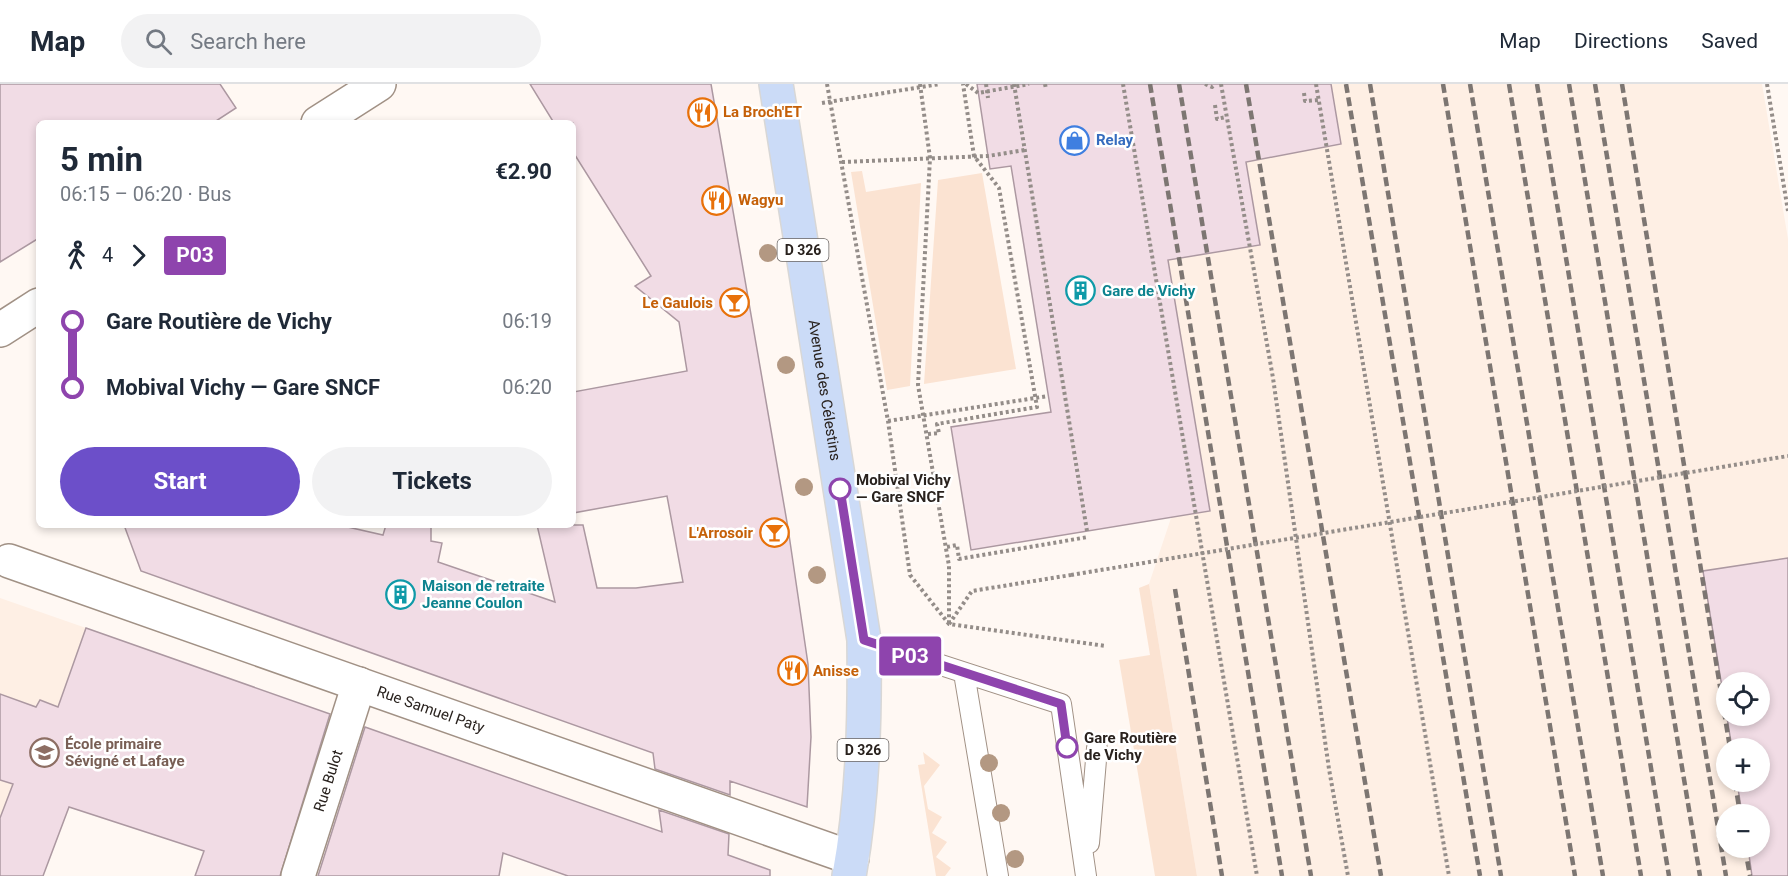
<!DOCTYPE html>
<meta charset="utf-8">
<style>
body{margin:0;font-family:Roboto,sans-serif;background:#f2f2f3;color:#1f2937;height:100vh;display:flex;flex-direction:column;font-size:22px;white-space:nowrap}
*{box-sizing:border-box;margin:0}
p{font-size:20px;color:#747a83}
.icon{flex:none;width:33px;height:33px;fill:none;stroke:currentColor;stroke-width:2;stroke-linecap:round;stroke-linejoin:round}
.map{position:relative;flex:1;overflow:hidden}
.panel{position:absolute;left:36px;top:36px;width:540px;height:408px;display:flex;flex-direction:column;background:#fff;border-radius:9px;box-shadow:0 3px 9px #0003}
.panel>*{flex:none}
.badge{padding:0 12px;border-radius:4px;font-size:21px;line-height:39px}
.buttons{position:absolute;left:1716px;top:588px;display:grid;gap:12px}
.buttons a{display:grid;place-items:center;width:54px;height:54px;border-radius:50%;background:#fff;box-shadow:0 3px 9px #0003;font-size:30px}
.map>.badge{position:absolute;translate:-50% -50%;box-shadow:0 0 0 3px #fff}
.legs{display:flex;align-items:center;gap:9px;height:66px;padding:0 24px;font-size:20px}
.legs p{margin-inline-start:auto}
.headline{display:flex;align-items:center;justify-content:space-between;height:102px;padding:0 24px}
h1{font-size:33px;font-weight:700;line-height:45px}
.action{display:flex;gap:12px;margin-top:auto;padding:12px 24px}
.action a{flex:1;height:69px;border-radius:36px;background:#6c4fc9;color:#fff;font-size:24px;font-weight:700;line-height:69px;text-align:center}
.action a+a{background:#f2f2f3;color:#1f2937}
ul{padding:0 24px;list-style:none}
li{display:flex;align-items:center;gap:21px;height:66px;font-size:22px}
li i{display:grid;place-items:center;width:9px;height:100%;margin:0 8px;background:currentColor}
li i::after{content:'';width:15px;height:15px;margin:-8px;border:4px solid;border-radius:50%;background:#fff}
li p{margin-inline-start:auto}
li:first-child i{background:linear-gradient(#0000 50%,currentColor 0)}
li:last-child i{background:linear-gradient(currentColor 50%,#0000 0)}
header{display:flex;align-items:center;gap:36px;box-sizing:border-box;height:84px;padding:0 30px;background:#fff;border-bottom:2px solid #e0e1e3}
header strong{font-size:28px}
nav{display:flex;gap:33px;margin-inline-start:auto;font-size:21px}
.search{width:420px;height:54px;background:#f2f2f3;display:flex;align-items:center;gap:15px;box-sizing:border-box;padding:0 21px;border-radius:33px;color:#747a83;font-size:22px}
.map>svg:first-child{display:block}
.built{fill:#feefe4;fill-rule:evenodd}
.green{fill:#fbe3d2}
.building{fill:#f1dce5;stroke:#ac98a1;stroke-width:1.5;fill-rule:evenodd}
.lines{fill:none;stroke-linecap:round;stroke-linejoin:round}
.service-casing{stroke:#a19185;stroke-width:22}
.minor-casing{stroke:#a19185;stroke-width:36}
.primary-casing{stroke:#d8d7d6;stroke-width:36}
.path{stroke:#948d89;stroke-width:4;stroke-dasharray:3 3;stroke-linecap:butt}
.service{stroke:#fff;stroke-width:20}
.minor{stroke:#fff;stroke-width:33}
.primary{stroke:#cbdbf7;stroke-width:33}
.rail{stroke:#7d7672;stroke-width:4.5;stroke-dasharray:9 4.5;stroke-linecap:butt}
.path-bridge{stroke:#948d89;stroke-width:4;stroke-dasharray:3 3;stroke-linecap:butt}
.tree{fill:#b39882}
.line-1-casing{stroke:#fff;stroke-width:14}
.line-1{stroke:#8e44ad;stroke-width:9}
.stop-1-dot{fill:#fff;stroke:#8e44ad;stroke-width:3}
.labels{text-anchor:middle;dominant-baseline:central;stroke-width:5;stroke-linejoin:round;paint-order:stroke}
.shield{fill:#fff;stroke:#696462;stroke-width:1.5}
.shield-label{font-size:14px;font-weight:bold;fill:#29221e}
.food-label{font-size:15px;font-weight:bold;fill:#c56008;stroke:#fff;text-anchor:start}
.shop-label{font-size:15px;font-weight:bold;fill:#366cbe;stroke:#fff;text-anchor:start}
.culture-label{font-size:15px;font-weight:bold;fill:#0d838f;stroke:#fff;text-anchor:start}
.street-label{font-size:15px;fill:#29221e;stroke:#fff}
.stop-label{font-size:15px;font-weight:bold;fill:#29221e;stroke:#fff;text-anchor:start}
.education-label{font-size:15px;font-weight:bold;fill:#785e54;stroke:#fff;text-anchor:start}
</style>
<header>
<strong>Map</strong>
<div class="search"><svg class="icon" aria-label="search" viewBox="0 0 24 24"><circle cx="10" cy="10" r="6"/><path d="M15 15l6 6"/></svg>Search here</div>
<nav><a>Map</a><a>Directions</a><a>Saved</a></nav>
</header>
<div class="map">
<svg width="1788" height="792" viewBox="0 0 1788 792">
<rect width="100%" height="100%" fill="#fff8f3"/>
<path class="built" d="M 1096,0 L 1762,0 L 1788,155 L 1788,792 L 1197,792 L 1149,500 L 1171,434 ZM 1726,598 L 1760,598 L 1760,632 L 1726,632 ZM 1726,664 L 1760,664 L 1760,698 L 1726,698 ZM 1726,730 L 1760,730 L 1760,764 L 1726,764 Z
M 0,514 L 132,560 L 43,792 L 0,792 Z"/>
<path class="green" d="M 862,87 L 866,108 L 921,99 L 910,302 L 887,306 L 851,88 Z
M 982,89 L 1016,285 L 924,300 L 938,96 Z
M 1149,500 L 1197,792 L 1155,792 L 1119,576 L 1150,571 L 1139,504 Z
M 923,668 L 940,681 L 924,702 L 928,725 L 942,733 L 932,749 L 947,758 L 936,773 L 951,784 L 945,792 L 936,792 L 918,681 L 925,680 Z"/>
<path class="building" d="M 0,0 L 220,0 L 236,24 L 213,39 L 39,39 L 39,154 L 0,178 Z
M 530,0 L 711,0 L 788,444 L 808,580 L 811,653 L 807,723 L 730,697 L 730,711 L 655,685 L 653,669 L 141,487 L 124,441 L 339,441 L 383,451 L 386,441 L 431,441 L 431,457 L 442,459 L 438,478 L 555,518 L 537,441 L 583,441 L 597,504 L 636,504 L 683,498 L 667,412 L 573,429 L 573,308 L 687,287 L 679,238 L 635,202 L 651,192 L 573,68 L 573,39 L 554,39 Z
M 977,0 L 1331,0 L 1341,60 L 1246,78 L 1260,161 L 1168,176 L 1210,427 L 971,466 L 951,343 L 1051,328 L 1011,82 L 990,85 Z
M 1788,474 L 1788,792 L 1752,792 L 1748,764 L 1760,764 L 1760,730 L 1742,730 L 1737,698 L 1760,698 L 1760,664 L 1732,664 L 1703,487 ZM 1726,598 L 1760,598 L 1760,632 L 1726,632 Z
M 86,544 L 330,630 L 280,792 L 195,792 L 204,767 L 69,723 L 43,792 L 0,792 L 0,734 L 13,700 L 0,696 L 0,610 L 36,623 L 40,616 L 58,623 Z
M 365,643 L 662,748 L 659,726 L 729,750 L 728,771 L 770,786 L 770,792 L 568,792 L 503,769 L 499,792 L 318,792 Z"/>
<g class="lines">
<defs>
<path id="service" d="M 864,556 L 1061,620 L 1086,792
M 964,589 L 998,792
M 1089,759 L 1097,664"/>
<g id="minor">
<path d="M 318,39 L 379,0"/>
<path d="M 0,246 L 39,221"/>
<path id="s1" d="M 9,477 L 852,774"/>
<path id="s2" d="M 298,792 L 359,600"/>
</g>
<g id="primary">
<path id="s3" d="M 776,0 L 864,556 C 865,635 863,714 849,792"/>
</g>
</defs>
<use href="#service" class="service-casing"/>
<use href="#minor" class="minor-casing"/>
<use href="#primary" class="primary-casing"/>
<path class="path" d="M 827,0 L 888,337 L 910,491 L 949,540 L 1106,562
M 920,0 L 930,74 L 918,301 L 949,482 L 949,540
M 966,0 L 978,9 L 1029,0
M 986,0 L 988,14
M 1014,0 L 1087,447
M 1045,0 L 1046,5
M 1123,0 L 1257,792
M 1205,0 L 1212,3 L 1215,0
M 1221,0 L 1273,294 L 1329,685 L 1348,792
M 1316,0 L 1449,792
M 1767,0 L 1788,127
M 1304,9 L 1305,17 L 1318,16
M 822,19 L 940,0
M 1215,21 L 1217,35 L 1226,33
M 842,78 L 988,72 L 1025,66
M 888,337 L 1048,312
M 928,350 L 939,349 L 937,340 L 1037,323 L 999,104 L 974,72 L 963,0
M 947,463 L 957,461 L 959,475 L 1088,453
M 949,540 L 972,507 L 1071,491"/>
<use href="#service" class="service"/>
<use href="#minor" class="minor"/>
<use href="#primary" class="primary"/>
<path class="rail" d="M 1150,0 L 1282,792
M 1179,0 L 1311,792
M 1246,0 L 1381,792
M 1346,0 L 1480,792
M 1370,0 L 1501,792
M 1443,0 L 1575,792
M 1470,0 L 1603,792
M 1509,0 L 1641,792
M 1537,0 L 1669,792
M 1569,0 L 1700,792
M 1595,0 L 1726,792
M 1622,0 L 1730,664
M 1175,505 L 1222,792
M 1735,698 L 1740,730
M 1745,764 L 1750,792"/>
<path class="path-bridge" d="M 1071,491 L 1788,372"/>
</g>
<g class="tree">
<circle cx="768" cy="169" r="9"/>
<circle cx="786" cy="281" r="9"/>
<circle cx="804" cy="403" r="9"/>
<circle cx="817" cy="491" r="9"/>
<circle cx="989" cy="679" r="9"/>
<circle cx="1001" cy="729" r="9"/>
<circle cx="1015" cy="775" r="9"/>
</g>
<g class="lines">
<defs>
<path id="line-1" d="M 840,405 L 864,556 L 1061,620 L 1067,663"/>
</defs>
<use href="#line-1" class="line-1-casing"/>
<use href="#line-1" class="line-1"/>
</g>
<defs>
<symbol id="restaurant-ring" viewBox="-11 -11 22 22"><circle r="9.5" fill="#fff" stroke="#e8710a" stroke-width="1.5"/><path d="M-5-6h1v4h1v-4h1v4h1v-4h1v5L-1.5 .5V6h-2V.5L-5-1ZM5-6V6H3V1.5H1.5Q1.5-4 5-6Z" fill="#e8710a"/></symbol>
<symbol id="shop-ring" viewBox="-11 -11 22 22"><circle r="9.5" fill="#fff" stroke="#3f7fe0" stroke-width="1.5"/><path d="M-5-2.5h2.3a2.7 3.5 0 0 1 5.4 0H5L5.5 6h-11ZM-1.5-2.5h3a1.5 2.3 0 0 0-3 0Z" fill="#3f7fe0"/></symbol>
<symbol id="building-ring" viewBox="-11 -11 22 22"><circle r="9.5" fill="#fff" stroke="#0f9aa8" stroke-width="1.5"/><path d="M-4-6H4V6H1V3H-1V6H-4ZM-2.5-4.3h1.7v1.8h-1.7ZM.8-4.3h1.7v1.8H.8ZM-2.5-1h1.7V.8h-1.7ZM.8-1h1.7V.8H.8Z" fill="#0f9aa8"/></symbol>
<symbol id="bar-ring" viewBox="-11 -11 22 22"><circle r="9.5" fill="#fff" stroke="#e8710a" stroke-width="1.5"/><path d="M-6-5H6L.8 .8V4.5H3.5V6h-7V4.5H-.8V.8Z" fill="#e8710a"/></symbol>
<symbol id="school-ring" viewBox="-11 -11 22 22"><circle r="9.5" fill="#fff" stroke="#8d6e63" stroke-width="1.5"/><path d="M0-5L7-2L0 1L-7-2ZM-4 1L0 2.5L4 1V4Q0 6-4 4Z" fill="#8d6e63"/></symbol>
</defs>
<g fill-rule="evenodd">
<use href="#restaurant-ring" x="686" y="12" width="33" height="33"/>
<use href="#shop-ring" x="1058" y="40" width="33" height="33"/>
<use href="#restaurant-ring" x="700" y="100" width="33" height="33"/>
<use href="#building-ring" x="1064" y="190" width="33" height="33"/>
<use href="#bar-ring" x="718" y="202" width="33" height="33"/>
<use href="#bar-ring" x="758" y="432" width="33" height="33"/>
<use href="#building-ring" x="384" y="494" width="33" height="33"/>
<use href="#restaurant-ring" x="776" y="570" width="33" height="33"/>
<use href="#school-ring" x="28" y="652" width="33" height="33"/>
</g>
<g class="stop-1-dot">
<circle cx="840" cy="405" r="10"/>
<circle cx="1067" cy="663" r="10"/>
</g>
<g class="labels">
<g class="shield">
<rect x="777.5" y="155" width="51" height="22" rx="4.5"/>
<rect x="837.5" y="655" width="51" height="22" rx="4.5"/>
</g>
<g class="shield-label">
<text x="803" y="166">D 326</text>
<text x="863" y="666">D 326</text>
</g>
<g class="food-label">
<text x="723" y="28">La Broch'ET</text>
<text x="738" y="116">Wagyu</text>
<text x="713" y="219" text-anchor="end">Le Gaulois</text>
<text x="753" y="449" text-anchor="end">L'Arrosoir</text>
<text x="813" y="587">Anisse</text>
</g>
<g class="shop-label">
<text x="1096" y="56">Relay</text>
</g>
<g class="culture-label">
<text x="1102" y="207">Gare de Vichy</text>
<text x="422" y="502">Maison de retraite<tspan x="422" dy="17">Jeanne Coulon</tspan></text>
</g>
<g class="street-label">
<text stroke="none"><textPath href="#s3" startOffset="310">Avenue des Célestins</textPath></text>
<text stroke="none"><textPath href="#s1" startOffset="447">Rue Samuel Paty</textPath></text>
<text stroke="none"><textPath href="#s2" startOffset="100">Rue Bulot</textPath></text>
</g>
<g class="stop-label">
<text x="856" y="396">Mobival Vichy<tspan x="856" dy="17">— Gare SNCF</tspan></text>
<text x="1084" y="654">Gare Routière<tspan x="1084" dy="17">de Vichy</tspan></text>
</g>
<g class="education-label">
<text x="65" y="660">École primaire<tspan x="65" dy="17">Sévigné et Lafaye</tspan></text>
</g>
</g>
</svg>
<div class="buttons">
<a><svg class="icon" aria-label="locate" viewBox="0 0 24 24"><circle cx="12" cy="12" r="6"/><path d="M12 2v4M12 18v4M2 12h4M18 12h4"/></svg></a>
<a>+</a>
<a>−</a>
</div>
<b class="badge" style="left:910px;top:572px;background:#8e44ad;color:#fff">P03</b>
<section class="panel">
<div class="headline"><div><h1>5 min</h1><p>06:15 – 06:20 · Bus</p></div><b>€2.90</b></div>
<div class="legs"><svg class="icon" aria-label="walk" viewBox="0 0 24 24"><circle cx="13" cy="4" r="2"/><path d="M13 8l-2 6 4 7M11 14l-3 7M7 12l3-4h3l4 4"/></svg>4<svg class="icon" aria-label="forward" viewBox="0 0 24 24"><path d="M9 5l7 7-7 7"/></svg><b class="badge" style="background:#8e44ad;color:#fff">P03</b></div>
<ul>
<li><i style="color:#8e44ad"></i><b>Gare Routière de Vichy</b><p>06:19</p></li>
<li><i style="color:#8e44ad"></i><b>Mobival Vichy — Gare SNCF</b><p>06:20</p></li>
</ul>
<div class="action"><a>Start</a><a>Tickets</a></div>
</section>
</div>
